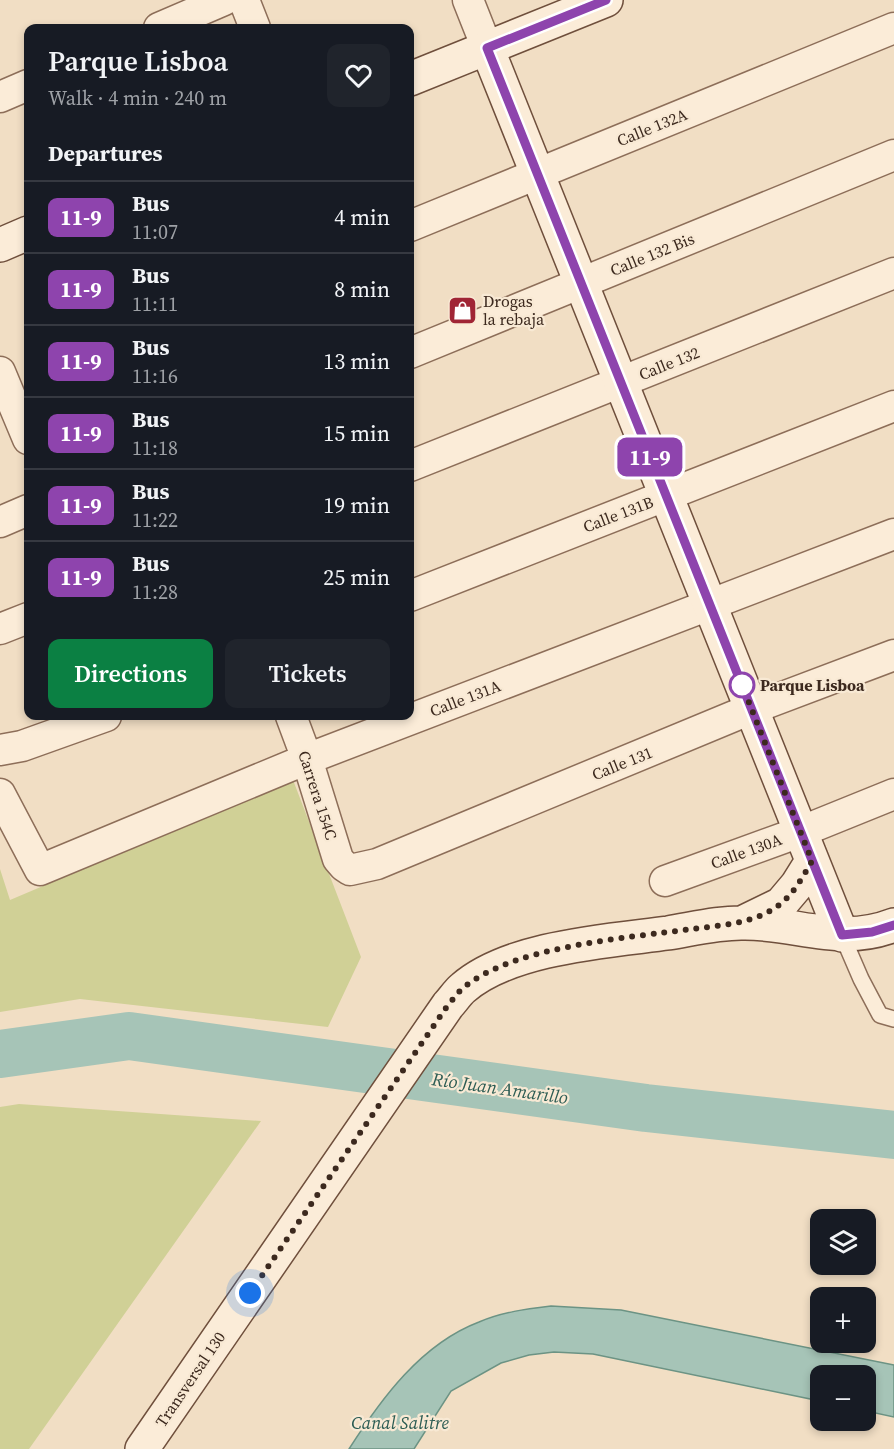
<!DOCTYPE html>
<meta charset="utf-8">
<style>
body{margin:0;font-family:"Source Serif 4",serif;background:#20242c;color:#f1f3f6;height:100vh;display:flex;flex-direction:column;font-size:22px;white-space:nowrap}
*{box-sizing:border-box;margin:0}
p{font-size:20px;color:#9ea1a6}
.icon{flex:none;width:33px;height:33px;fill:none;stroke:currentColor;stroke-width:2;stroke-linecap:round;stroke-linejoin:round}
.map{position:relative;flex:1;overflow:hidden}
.side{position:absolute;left:24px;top:24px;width:390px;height:696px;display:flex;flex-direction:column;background:#171b24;border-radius:12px;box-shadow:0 3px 9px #0003}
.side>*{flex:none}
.badge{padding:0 12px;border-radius:9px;font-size:21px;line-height:39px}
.buttons{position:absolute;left:810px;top:1209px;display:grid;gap:12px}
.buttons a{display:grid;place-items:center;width:66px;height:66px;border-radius:12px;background:#171b24;box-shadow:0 3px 9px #0003;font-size:30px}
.you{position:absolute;width:30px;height:30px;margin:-15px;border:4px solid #fff;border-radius:50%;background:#1a73e8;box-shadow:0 0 0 9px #1a73e833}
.map>.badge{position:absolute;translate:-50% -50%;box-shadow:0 0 0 3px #fff}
h2{padding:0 24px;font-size:22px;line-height:54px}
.round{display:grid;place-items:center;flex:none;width:63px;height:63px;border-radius:12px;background:#20242c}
.headline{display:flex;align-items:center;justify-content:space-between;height:102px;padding:0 24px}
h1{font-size:28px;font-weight:600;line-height:45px}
.primary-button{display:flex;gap:12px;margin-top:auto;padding:12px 24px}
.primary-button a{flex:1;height:69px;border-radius:12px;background:#0b8043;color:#fff;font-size:24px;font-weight:600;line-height:69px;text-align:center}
.primary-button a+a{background:#20242c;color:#f1f3f6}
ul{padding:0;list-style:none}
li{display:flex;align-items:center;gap:18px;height:72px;padding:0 24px;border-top:2px solid #363941}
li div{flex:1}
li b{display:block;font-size:22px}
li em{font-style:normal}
li .badge{min-width:66px;font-weight:700;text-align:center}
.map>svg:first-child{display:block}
.green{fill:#d0d096}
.water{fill:#a6c4b7;stroke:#6c9384;stroke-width:1.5}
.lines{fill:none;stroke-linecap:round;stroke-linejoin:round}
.river{stroke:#a6c4b7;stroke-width:48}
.lane-casing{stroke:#8d6e59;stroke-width:18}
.street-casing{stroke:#8d6e59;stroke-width:33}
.secondary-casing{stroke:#6f4f3c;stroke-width:36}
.lane{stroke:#fbecd8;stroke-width:15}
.street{stroke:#fbecd8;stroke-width:30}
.secondary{stroke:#fbecd8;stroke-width:33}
.line-casing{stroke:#fff;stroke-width:14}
.line{stroke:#8e44ad;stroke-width:9}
.walk{stroke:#3c291e;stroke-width:6;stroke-dasharray:0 10.8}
.stop-dot{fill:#fff;stroke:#8e44ad;stroke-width:3}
.labels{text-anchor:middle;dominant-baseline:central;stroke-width:4.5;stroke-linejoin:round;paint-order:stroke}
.street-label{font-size:16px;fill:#3c291e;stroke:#f8e9d4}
.poi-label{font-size:16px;fill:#3c291e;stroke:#f8e9d4;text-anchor:start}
.stop-label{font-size:16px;font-weight:bold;fill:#3c291e;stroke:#f8e9d4;text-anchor:start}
.water-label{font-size:18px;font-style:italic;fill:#2c5c53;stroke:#f8e9d4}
</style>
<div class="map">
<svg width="894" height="1449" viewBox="0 0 894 1449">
<rect width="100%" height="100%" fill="#f1dec4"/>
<path class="green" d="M 293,780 L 361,957 L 328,1027 L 80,999 L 0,1012 L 0,869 L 10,900 Z
M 19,1104 L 261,1121 L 29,1449 L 0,1449 L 0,1107 Z"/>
<path class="water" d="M 551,1306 L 621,1310 L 894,1365 L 894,1417 L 866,1411 L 866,1376 L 820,1376 L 820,1401 L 593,1354 L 554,1352 L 529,1355 L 501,1363 L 451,1391 L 414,1449 L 349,1449 C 381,1399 421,1344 479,1322 C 502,1312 526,1309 551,1306 Z"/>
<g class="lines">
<path class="river" d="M 0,1054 L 129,1036 L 646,1108 L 894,1135"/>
<defs>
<path id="lane" d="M 842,935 L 861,979 L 880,1015 L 894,1019"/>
<path id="street" d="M 244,0 L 255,28
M 468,0 L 487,48
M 159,28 L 224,0
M 0,97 L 28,85
M 410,226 L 894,28
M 410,353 L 894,155
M 0,372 L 28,439
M 410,466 L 894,273
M 0,522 L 28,510
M 410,596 L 894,406
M 0,629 L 28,618
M 291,716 L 307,759 L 338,859 L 344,866 L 350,870 L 377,864 L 751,709 L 894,655
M 0,750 L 22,746 L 106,716
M 0,794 L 40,870 L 307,759 L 894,534
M 665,881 L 800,832 L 894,794"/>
<path id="secondary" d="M 487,48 L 842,935
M 410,79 L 606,0
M 0,245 L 28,233
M 744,922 L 781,904 L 797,885 L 812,861
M 142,1449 L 448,1005 C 453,1000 457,993 463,988 C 510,947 608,941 668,933 C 693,929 720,922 745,923 C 799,923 840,946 894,925"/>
</defs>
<use href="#lane" class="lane-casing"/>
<use href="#street" class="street-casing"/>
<use href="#secondary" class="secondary-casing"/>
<use href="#lane" class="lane"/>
<use href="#street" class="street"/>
<use href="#secondary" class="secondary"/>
</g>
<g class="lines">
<defs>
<path id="line" d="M 606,0 L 487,48 L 842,935 L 872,932 L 894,925"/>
</defs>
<use href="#line" class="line-casing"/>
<use href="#line" class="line"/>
<path class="walk" d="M 250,1293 L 448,1005 C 453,1000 457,993 463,988 C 513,946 627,938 692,929 C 722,925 754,924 779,905 C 794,894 803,876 812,861 L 742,685"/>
</g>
<defs>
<symbol id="shop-square" viewBox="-11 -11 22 22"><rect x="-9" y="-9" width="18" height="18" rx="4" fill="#a02535" stroke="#f8e9d4"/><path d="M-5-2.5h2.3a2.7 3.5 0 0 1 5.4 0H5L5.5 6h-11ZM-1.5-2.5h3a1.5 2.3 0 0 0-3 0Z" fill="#fff"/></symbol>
</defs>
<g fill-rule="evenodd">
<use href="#shop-square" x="446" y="294" width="33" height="33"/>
</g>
<circle class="stop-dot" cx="742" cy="685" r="12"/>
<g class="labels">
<g class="street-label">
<text transform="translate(652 127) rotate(-22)">Calle 132A</text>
<text transform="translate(652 254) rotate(-22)">Calle 132 Bis</text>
<text transform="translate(669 363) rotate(-22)">Calle 132</text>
<text transform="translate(618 514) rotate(-21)">Calle 131B</text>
<text transform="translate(465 698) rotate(-21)">Calle 131A</text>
<text transform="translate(622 763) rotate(-22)">Calle 131</text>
<text transform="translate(318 795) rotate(72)">Carrera 154C</text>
<text transform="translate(746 851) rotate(-20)">Calle 130A</text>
<text transform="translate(190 1379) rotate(-56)">Transversal 130</text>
</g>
<g class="poi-label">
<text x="483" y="301">Drogas<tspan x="483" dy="18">la rebaja</tspan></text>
</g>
<g class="stop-label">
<text x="760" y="685">Parque Lisboa</text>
</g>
<g class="water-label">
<text transform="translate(500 1088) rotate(8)">Río Juan Amarillo</text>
<text x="400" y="1422">Canal Salitre</text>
</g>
</g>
</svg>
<div class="buttons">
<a><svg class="icon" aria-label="layers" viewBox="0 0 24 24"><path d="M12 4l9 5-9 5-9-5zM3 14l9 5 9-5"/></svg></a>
<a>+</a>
<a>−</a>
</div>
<div class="you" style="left:250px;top:1293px"></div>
<b class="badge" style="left:650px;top:457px;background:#8e44ad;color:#fff">11-9</b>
<section class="side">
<div class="headline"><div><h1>Parque Lisboa</h1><p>Walk · 4 min · 240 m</p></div><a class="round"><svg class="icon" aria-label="heart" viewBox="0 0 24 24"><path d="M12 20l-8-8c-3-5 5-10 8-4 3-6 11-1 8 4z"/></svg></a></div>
<h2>Departures</h2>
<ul>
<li><span class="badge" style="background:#8e44ad;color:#fff">11-9</span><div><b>Bus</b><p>11:07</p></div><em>4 min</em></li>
<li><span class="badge" style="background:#8e44ad;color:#fff">11-9</span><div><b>Bus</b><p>11:11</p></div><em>8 min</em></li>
<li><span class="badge" style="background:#8e44ad;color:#fff">11-9</span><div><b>Bus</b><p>11:16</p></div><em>13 min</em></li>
<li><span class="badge" style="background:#8e44ad;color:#fff">11-9</span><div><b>Bus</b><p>11:18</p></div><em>15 min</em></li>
<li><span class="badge" style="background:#8e44ad;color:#fff">11-9</span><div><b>Bus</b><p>11:22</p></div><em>19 min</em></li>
<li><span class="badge" style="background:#8e44ad;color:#fff">11-9</span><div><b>Bus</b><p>11:28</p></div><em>25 min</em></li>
</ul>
<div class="primary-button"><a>Directions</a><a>Tickets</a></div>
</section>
</div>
